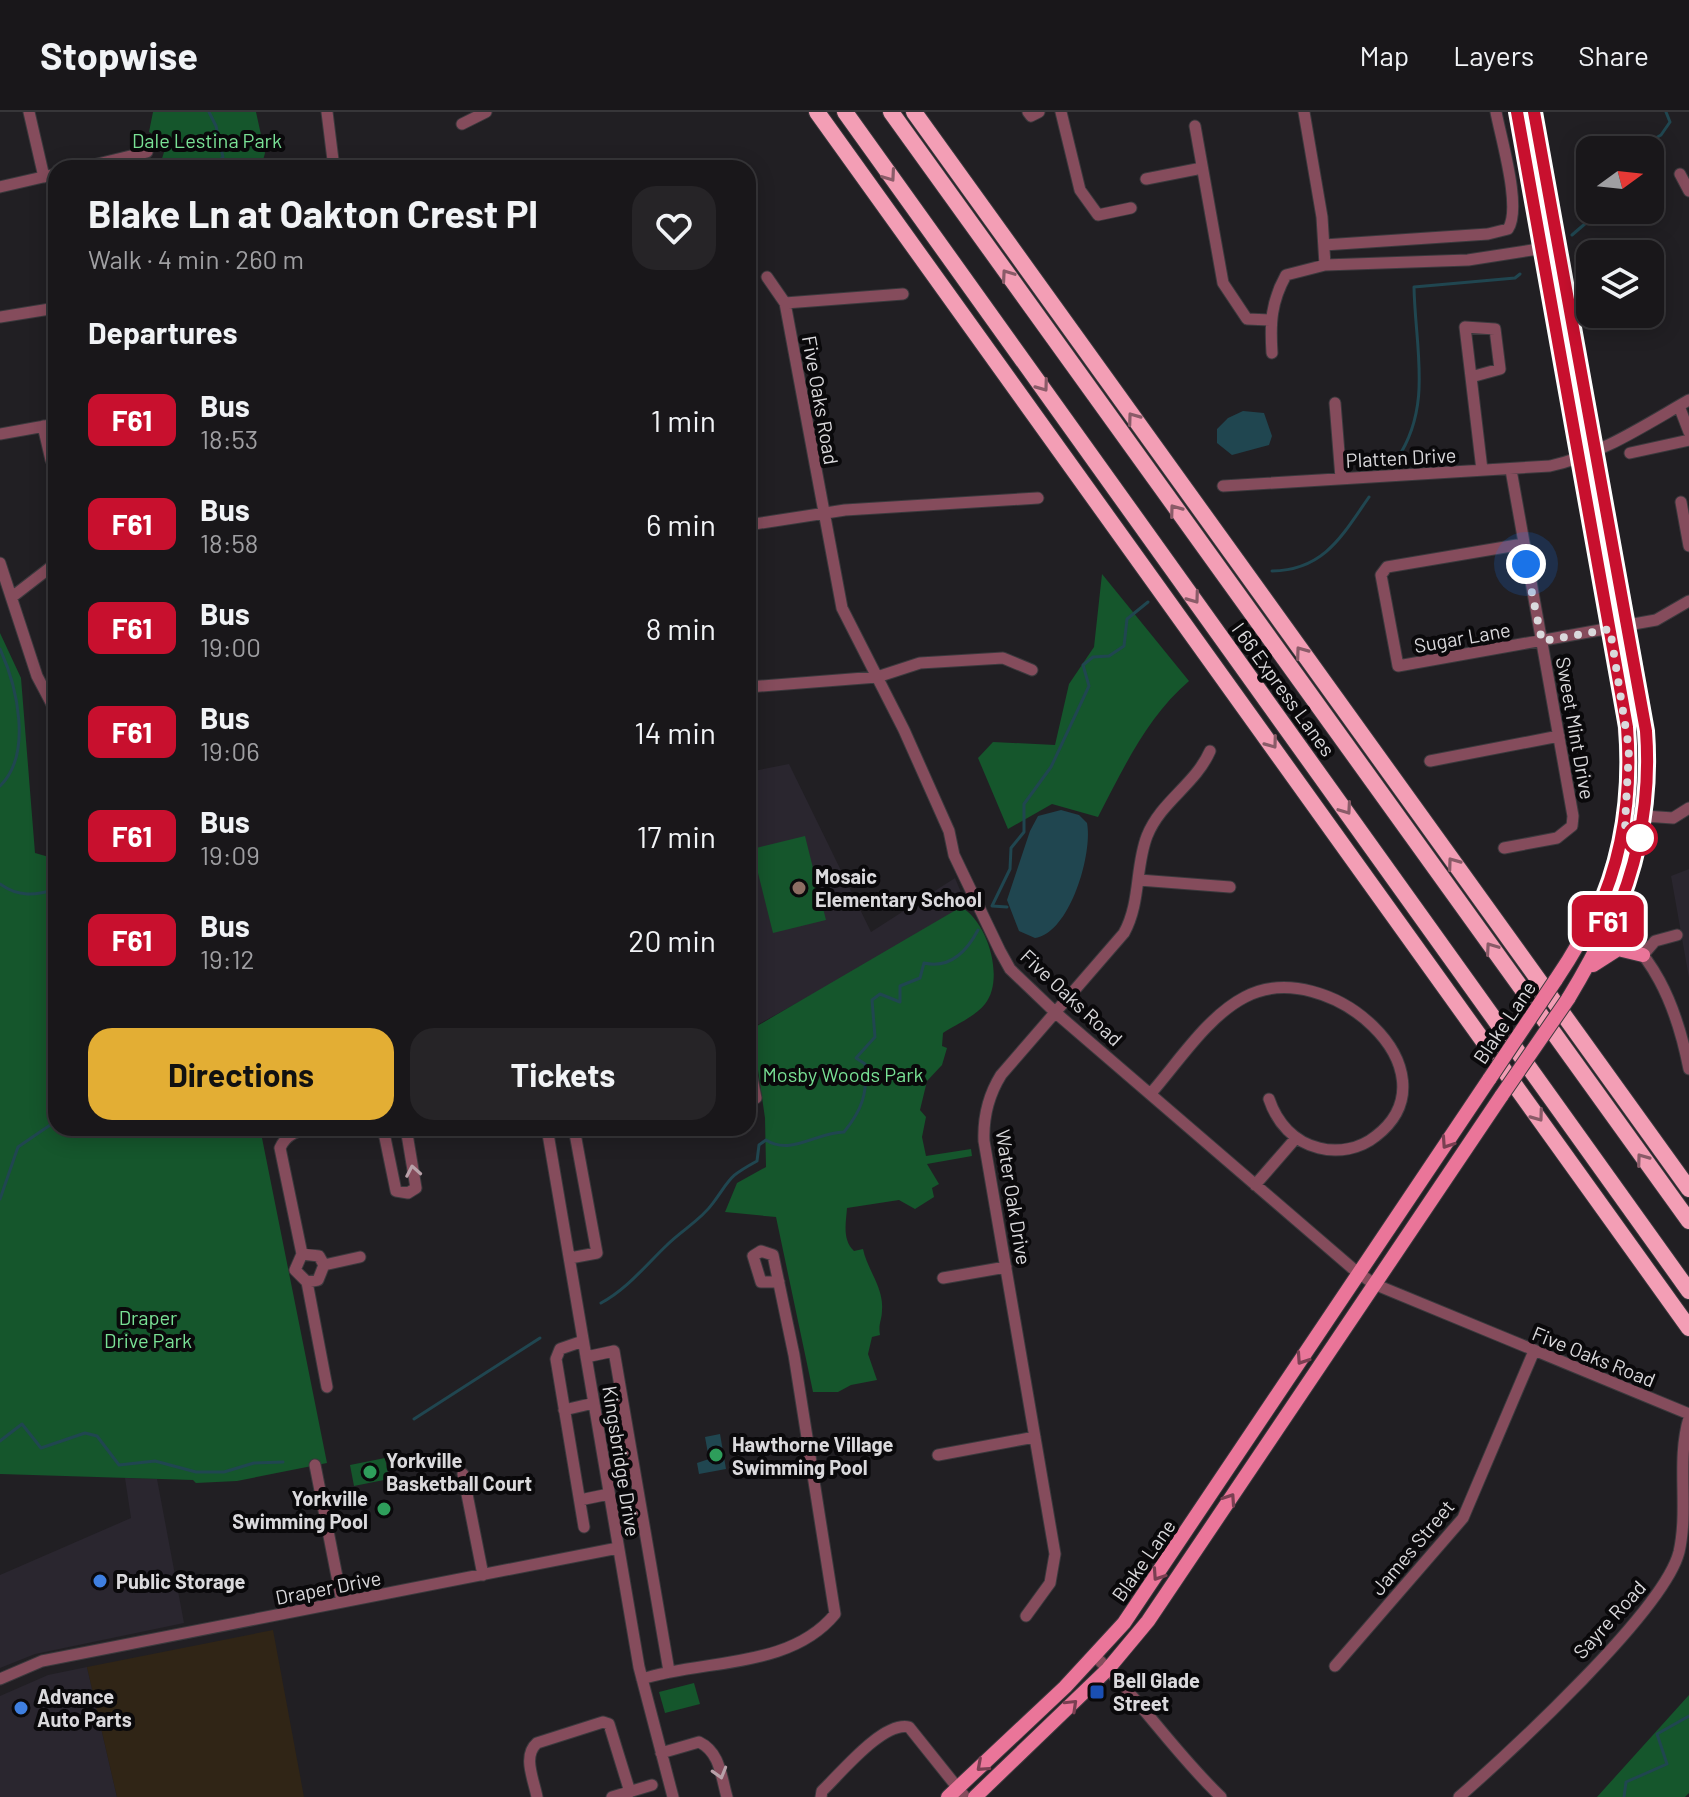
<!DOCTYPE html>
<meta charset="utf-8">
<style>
body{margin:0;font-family:Barlow,sans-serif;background:#262427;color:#f1f3f6;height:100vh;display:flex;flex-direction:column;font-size:30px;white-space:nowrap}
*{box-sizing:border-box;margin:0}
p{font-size:26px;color:#9f9fa2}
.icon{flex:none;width:44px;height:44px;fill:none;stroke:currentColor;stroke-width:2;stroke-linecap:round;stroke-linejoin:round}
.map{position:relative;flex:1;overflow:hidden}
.panel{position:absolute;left:48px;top:48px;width:708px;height:976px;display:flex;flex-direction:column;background:#19171a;border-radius:24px;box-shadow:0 4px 20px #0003,0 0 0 2px #373639}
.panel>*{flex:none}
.badge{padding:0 16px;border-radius:12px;font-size:28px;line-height:52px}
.needle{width:52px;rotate:75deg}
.fabs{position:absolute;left:1576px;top:24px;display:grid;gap:16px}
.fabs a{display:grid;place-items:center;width:88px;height:88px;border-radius:16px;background:#19171a;box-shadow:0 4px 20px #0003,0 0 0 2px #373639;font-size:40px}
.you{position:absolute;width:40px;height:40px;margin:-20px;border:6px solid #fff;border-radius:50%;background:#1a73e8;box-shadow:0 0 0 12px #1a73e833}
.map>.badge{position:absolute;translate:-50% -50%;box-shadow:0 0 0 4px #fff}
h2{padding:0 40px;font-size:30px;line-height:72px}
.round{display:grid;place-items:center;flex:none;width:84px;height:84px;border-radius:24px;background:#262427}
.summary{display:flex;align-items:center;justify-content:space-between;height:136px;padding:0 40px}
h1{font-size:38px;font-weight:700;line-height:60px}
.button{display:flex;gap:16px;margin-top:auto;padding:16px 40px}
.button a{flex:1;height:92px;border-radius:24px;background:#e3ae34;color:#111;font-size:32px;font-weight:700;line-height:92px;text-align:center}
.button a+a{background:#262427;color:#f1f3f6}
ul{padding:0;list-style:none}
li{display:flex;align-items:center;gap:24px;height:104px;padding:0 40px}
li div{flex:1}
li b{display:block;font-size:30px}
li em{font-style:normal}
li .badge{min-width:88px;font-weight:700;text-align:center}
header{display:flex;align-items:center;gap:48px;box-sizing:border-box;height:112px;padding:0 40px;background:#19171a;border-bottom:2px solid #373639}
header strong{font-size:38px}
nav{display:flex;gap:44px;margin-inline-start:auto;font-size:28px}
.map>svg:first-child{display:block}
.built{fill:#2a262f}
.industrial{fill:#302516}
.green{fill:#15562c}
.water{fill:#204650}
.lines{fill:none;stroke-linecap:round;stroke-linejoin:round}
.stream{stroke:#204650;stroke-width:3}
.minor-casing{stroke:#3b393d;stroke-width:13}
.major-casing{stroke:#3b393d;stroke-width:16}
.highway-casing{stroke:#3b393d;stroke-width:18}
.minor{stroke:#854c5c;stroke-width:11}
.major{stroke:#ea7599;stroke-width:14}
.highway{stroke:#f39eb5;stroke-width:16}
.major-bridge-casing{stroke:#3b393d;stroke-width:16;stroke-linecap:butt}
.major-bridge{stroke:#ea7599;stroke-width:14}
.oneway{stroke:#8a5b68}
.oneway2{stroke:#7a3f52}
.oneway3{stroke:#b8a1a9}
.line-casing{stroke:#fff;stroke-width:18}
.line{stroke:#c8102e;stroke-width:12}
.walk{stroke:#dad9dc;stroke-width:8;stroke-dasharray:0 14.4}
.stop-dot{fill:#fff;stroke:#c8102e;stroke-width:4}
.education-dot{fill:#8d6e63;stroke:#0a090b;stroke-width:3}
.leisure-dot{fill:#2e9e5b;stroke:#0a090b;stroke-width:3}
.shop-dot{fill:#3f7fe0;stroke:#0a090b;stroke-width:3}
.transit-dot{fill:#1a4fb4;stroke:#0a090b;stroke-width:3}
.labels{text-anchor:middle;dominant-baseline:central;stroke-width:8;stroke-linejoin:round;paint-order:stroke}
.park-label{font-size:20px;fill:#79e195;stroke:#0a090b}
.street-label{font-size:20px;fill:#dad9dc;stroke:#0a090b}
.poi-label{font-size:20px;font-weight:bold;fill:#dad9dc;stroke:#0a090b;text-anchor:start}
</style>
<header>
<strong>Stopwise</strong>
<nav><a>Map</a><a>Layers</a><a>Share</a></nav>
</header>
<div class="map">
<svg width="1689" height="1685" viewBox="0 0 1689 1685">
<rect width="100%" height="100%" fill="#211f23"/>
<path class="built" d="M 789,652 L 871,820 L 955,766 L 968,797 L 748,918 L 748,660 Z
M 1689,757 L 1689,866 L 1671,764 Z
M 125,1366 L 157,1367 L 184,1511 L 35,1542 L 0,1556 L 0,1463 L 131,1406 Z
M 87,1555 L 117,1685 L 0,1685 L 0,1584 L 48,1563 Z"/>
<path class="industrial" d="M 273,1518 L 304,1685 L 117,1685 L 87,1555 Z"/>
<path class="green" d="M 153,0 L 256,0 L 265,41 L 261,56 L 159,56 L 165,37 L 160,26 L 149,20 Z
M 1102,462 L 1189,569 C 1147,605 1123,657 1098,705 L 1052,692 L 1008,717 L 978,646 L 993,630 L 1055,633 L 1069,572 L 1094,535 Z
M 0,521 L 21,566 L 35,741 L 56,747 L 56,1016 L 260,1016 L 327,1351 L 237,1369 L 196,1371 L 193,1368 L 0,1362 Z
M 805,724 L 826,808 L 773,821 L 752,737 Z
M 961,795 C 988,810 1005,867 985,892 C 976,904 955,913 943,921 L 942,934 L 947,936 L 942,953 L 927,969 L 920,998 L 926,1005 L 922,1025 L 926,1044 L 971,1037 L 972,1044 L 927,1052 L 939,1072 L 932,1076 L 934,1085 L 915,1097 L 899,1088 L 847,1096 C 846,1111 842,1128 854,1139 L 863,1137 C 867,1157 884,1176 882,1198 C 882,1208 878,1212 880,1223 L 872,1225 L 868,1242 L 877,1268 L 851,1273 L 838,1280 L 813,1280 L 776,1105 L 725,1100 L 737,1071 L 766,1055 L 765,1006 L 752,917 Z
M 385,1346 L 389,1367 L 354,1374 L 350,1353 Z
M 694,1571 L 700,1592 L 665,1601 L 659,1580 Z
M 1689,1583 L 1689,1681 L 1685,1685 L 1597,1685 Z"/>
<path class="water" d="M 1243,299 L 1264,301 L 1272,324 L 1269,333 L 1232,343 L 1217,331 L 1217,317 L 1228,306 Z
M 1061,698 L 1079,703 L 1087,711 C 1093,741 1070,821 1035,826 L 1019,819 L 1007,788 L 1030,719 L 1038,704 Z
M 720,1322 L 726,1357 L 699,1362 L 697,1351 L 709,1347 L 705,1325 Z"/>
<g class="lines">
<path class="stream" d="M 209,0 L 216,14 L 223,45 L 211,56
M 1635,38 L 1661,23 L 1670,10 L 1666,0
M 1572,123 L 1601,98
M 1397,347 C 1433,294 1415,235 1414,175 L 1515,166 L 1520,162
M 1272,459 C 1324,458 1342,424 1369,385
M 0,537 C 17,574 33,642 0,674
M 49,540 L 56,534
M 0,772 C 18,785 35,784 56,777
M 1007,795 L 992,794 L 1010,757 L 1011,736 L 1024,720 L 1024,692 L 1051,655 L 1089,574 L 1083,553 L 1093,545 L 1109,544 L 1124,534 L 1127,507 L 1148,490
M 0,1087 L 18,1035 L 56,1009
M 601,1191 C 627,1177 645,1154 667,1133 C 682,1118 701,1108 713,1091 C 732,1065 728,1065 757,1049 L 759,1033 L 766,1028 C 791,1044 817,1020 844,1020 C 862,998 868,981 865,952 L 856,946 L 875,925 L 872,888 L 880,882 L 900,890 L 900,874 L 920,866 L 924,851 C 950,857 967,839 978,818
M 414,1307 L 540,1226
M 0,1329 L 22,1312 L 41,1336 L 85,1321 L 97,1324 L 119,1353 L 155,1349 L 196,1360 L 224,1360 L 254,1351 L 283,1350
M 1624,1685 L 1626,1670 L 1667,1652 L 1657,1622 L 1689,1604"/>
<defs>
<path id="minor" d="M 29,0 L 44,65
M 327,0 L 334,56
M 1028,0 L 1031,4 L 1039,0
M 1061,0 L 1080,78 L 1098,103 L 1131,96
M 1304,0 L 1322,105 L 1325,153
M 462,12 L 486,0
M 1195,14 L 1223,171 L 1247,207 L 1270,208
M 81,56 L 147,40
M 1680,62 L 1689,79
M 1146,67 L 1202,56
M 0,75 L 56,62
M 1324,133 L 1488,122 L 1508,117 C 1522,96 1501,27 1496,0
M 767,165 L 785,191 L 842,496 L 904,618 L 949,719 L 954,743 L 1000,839 L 1010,857 L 1056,901 L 1352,1156 L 1374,1172 L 1689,1302
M 785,191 L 903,182
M 0,205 L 56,196
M 1272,241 C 1270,211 1271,190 1286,163 L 1325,153 L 1468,148 L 1558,134
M 1471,265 L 1465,215 L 1495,217 L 1500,257 L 1471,265 L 1482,358
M 1335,291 L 1341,366
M 1679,294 L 1689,320
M 43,314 L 51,348 L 56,353
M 0,322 L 56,312
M 1630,341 L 1689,328
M 1223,374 L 1550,354 C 1600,343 1645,313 1689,288
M 1681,390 L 1689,434
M 748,413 L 845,398 L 1038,386
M 1523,432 L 1387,455 L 1381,463 L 1398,554 L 1656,508 L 1689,489
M 0,451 L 37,564 L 56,600
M 12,485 L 56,451
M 748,575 L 877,565 L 920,551 L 1003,546 L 1032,558
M 1430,649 L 1559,624
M 1644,704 L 1673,706 L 1689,696
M 1504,736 L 1557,726 L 1572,714 L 1573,704 L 1511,358
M 1139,768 L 1230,775
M 1596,803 C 1653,833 1677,896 1689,957
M 1643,843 L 1655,829 L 1677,823
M 748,946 L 756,986
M 1152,980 C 1179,949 1208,904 1245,885 C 1327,842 1460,959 1376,1024 C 1360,1037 1338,1041 1319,1036 C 1294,1030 1277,1011 1269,987
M 312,1016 C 299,1018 286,1022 280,1036 L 302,1142 L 295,1158 L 307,1170 L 327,1275
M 383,1016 L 396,1079 L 408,1081 L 416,1076 L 406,1016
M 547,1016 L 639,1555 L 673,1685
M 1255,1073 L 1296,1026
M 302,1142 L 319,1144 L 324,1153 L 318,1168 L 307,1170
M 570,1146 L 597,1141 L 574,1016
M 324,1153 L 360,1145
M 943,1166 L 1006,1155
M 583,1229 L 560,1237 L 556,1247 L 584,1415
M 586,1245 L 614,1239 L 669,1559
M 564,1298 L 594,1291
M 938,1343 L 1035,1325
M 315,1353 L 342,1490
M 463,1362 L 483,1463
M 580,1388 L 609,1382
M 1026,1504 L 1050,1471 L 1055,1442 L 984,1029 C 983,1004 988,984 1001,963 L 1124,821 C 1141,790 1135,755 1147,724 C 1161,689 1195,673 1210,639
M 1095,1544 C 1141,1589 1175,1641 1221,1685
M 1335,1554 L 1463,1406 L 1534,1239
M 0,1567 L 42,1549 L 618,1436
M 642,1567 C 705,1547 790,1557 835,1502 L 794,1243 L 773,1143 L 761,1139 L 753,1144 L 761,1170 L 779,1170
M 661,1641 L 699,1630 C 720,1640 721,1664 727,1685
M 537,1685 C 534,1668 522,1644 537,1631 L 603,1610 L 609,1612 L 630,1680
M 612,1685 L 652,1673
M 821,1685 L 822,1679 C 841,1661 883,1609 909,1615 L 965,1685
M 1459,1685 C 1509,1641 1664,1499 1679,1440 C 1689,1396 1676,1349 1689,1306"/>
<path id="major" d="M 1517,0 L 1616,548 C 1639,680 1631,756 1555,869
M 1534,0 L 1642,592 C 1657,709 1628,788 1568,887
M 1593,853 L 1618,837 L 1643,843
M 948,1685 L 1065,1575 L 1124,1511 L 1490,966
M 975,1685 L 1108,1557 L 1148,1509 L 1502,983"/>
<path id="highway" d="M 817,0 L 1689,1216
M 845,0 L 1689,1179
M 891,0 L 1689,1109
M 914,0 L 1689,1077"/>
</defs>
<use href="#minor" class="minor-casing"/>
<use href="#major" class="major-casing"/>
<use href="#highway" class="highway-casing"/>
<use href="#minor" class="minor"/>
<use href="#major" class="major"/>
<use href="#highway" class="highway"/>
<defs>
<path id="major-bridge" d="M 1490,966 L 1555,869
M 1502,983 L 1568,887"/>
</defs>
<use href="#major-bridge" class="major-bridge-casing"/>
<use href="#major-bridge" class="major-bridge"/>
</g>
<defs><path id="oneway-chevron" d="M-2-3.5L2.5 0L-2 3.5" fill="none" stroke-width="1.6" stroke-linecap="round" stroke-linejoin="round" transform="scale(2)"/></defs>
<g class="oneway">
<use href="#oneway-chevron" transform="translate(890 64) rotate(55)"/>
<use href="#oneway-chevron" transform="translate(1007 163) rotate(-125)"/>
<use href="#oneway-chevron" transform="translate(1043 274) rotate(54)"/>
<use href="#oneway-chevron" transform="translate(1133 306) rotate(-126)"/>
<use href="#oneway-chevron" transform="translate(1175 398) rotate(-126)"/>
<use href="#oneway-chevron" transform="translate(1194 486) rotate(54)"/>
<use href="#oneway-chevron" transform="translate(1301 540) rotate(-126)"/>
<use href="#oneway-chevron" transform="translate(1272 631) rotate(54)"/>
<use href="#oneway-chevron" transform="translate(1346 697) rotate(55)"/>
<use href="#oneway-chevron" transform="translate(1453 751) rotate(-126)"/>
<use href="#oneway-chevron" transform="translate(1491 836) rotate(-125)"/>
<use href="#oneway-chevron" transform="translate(1538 1004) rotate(54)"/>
<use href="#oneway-chevron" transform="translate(1642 1047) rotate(-126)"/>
</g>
<g class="oneway2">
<use href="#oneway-chevron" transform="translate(1447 1031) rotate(124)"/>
<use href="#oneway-chevron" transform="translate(1302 1247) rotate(124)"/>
<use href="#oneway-chevron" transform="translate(1230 1387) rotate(-56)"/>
<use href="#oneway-chevron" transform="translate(1158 1463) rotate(124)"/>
<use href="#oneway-chevron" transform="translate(1072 1593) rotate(-44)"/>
<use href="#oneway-chevron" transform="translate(982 1654) rotate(138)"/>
</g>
<g class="oneway3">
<use href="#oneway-chevron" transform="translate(413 1059) rotate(-100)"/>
<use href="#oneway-chevron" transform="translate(720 1661) rotate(74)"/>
</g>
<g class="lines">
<defs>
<path id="line" d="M 1517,0 L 1627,615 C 1632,680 1624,743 1596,803 L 1612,811 C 1639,750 1651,686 1646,619 L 1534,0"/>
</defs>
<use href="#line" class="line-casing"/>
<use href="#line" class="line"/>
<path class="walk" d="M 1526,452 L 1542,529 L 1610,517 L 1629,637 L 1625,713 L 1640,726"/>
</g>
<circle class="stop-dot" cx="1640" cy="726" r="16"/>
<circle class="education-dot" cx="799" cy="776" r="8"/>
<g class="leisure-dot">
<circle cx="716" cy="1343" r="8"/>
<circle cx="370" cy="1360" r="8"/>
<circle cx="384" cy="1397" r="8"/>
</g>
<g class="shop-dot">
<circle cx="100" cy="1469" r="8"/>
<circle cx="21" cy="1596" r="8"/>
</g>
<rect class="transit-dot" x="1089" y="1572" width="16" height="16" rx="4"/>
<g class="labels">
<g class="park-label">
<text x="207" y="28">Dale Lestina Park</text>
<text x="843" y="962">Mosby Woods Park</text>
<text x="148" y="1205">Draper<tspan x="148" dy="23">Drive Park</tspan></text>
</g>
<g class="street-label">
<text transform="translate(821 288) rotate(80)">Five Oaks Road</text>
<text transform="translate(1401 345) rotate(-3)">Platten Drive</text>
<text transform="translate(1462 525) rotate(-10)">Sugar Lane</text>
<text transform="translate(1284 577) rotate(54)">I 66 Express Lanes</text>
<text transform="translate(1576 616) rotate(80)">Sweet Mint Drive</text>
<text transform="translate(1072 885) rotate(43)">Five Oaks Road</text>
<text transform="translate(1504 910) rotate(-56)">Blake Lane</text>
<text transform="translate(1014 1085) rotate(81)">Water Oak Drive</text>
<text transform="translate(1594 1244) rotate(22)">Five Oaks Road</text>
<text transform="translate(622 1349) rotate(81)">Kingsbridge Drive</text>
<text transform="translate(1412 1435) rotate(-50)">James Street</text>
<text transform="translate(1143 1448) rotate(-55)">Blake Lane</text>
<text transform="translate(328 1475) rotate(-11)">Draper Drive</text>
<text transform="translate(1609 1507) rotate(-48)">Sayre Road</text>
</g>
<g class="poi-label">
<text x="815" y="764">Mosaic<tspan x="815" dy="23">Elementary School</tspan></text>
<text x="732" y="1332">Hawthorne Village<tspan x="732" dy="23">Swimming Pool</tspan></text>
<text x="386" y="1348">Yorkville<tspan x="386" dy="23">Basketball Court</tspan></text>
<text x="368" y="1386" text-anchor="end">Yorkville<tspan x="368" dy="23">Swimming Pool</tspan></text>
<text x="116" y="1469">Public Storage</text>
<text x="1113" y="1568">Bell Glade<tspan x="1113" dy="23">Street</tspan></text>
<text x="37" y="1584">Advance<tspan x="37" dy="23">Auto Parts</tspan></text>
</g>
</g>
</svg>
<div class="fabs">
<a><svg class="needle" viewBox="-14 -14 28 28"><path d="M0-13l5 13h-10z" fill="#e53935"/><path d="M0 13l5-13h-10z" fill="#9f9fa2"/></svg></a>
<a><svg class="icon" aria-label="layers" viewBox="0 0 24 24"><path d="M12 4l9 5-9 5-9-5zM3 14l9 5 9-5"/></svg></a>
</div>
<div class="you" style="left:1526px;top:452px"></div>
<b class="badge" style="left:1608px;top:809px;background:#c8102e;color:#fff">F61</b>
<section class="panel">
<div class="summary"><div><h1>Blake Ln at Oakton Crest Pl</h1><p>Walk · 4 min · 260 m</p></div><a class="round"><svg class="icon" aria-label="heart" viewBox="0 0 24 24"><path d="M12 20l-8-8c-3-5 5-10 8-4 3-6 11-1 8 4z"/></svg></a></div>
<h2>Departures</h2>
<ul>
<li><span class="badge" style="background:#c8102e;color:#fff">F61</span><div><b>Bus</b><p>18:53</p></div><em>1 min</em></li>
<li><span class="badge" style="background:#c8102e;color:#fff">F61</span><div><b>Bus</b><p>18:58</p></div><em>6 min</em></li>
<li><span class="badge" style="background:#c8102e;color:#fff">F61</span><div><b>Bus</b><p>19:00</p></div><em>8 min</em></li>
<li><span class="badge" style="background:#c8102e;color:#fff">F61</span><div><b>Bus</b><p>19:06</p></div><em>14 min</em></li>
<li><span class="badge" style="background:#c8102e;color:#fff">F61</span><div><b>Bus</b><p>19:09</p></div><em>17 min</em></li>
<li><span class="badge" style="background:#c8102e;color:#fff">F61</span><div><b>Bus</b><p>19:12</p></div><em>20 min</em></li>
</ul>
<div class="button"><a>Directions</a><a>Tickets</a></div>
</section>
</div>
